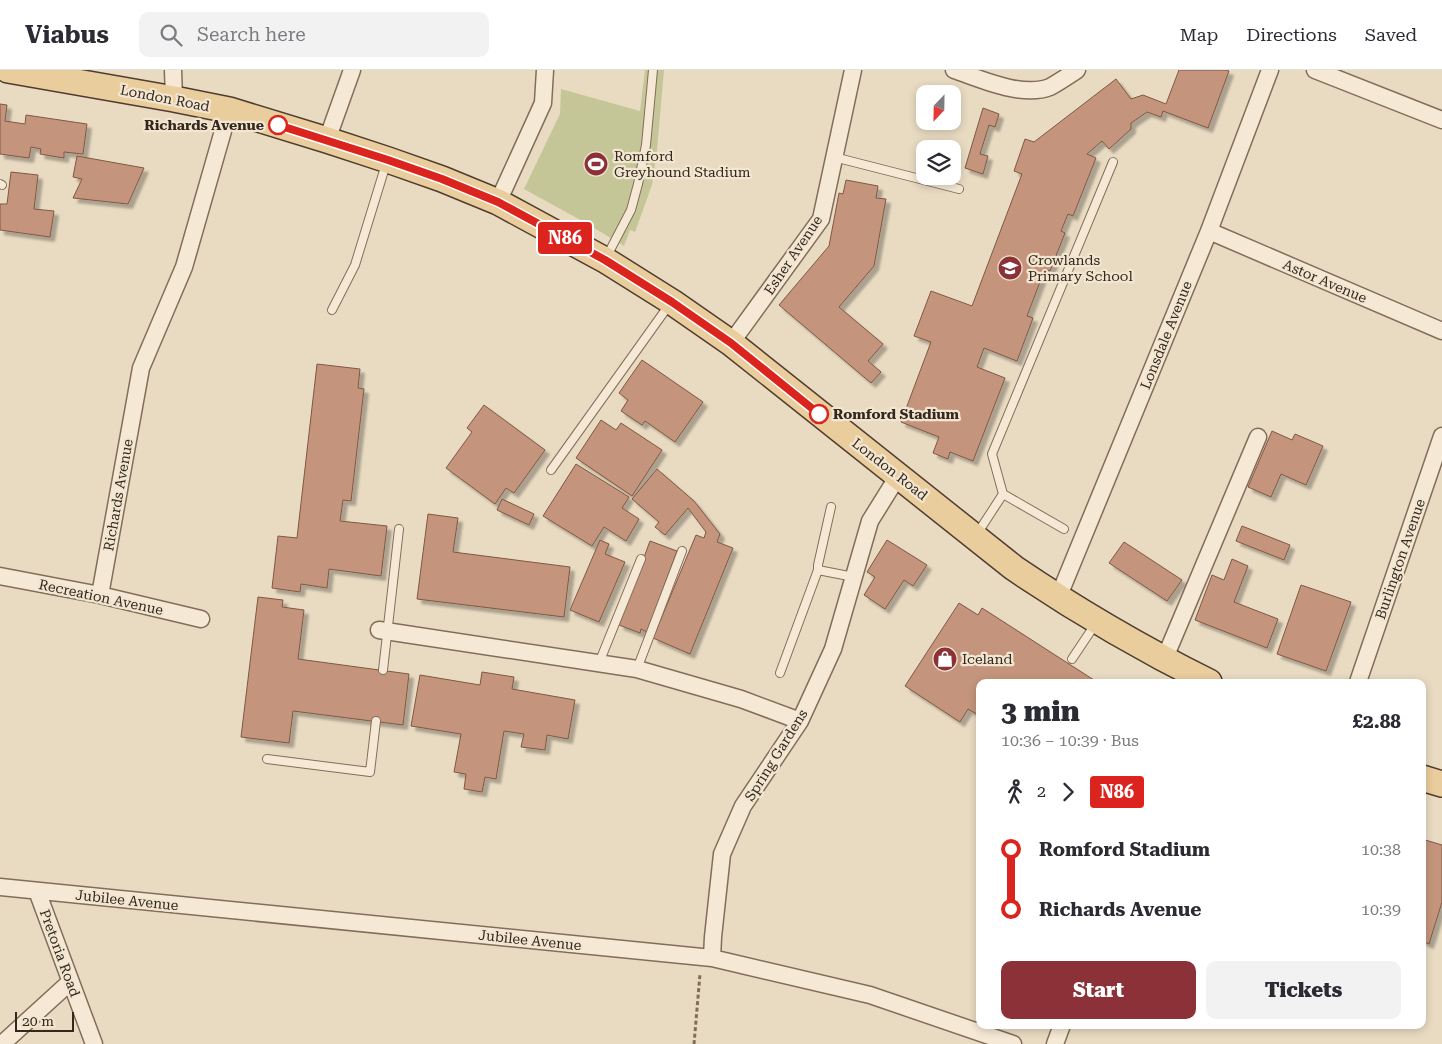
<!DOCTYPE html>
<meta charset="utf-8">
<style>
body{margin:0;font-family:"Roboto Serif",serif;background:#f2f2f3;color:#2b2b33;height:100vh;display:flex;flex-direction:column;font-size:19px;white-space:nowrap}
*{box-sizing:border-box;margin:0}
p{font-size:16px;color:#7c7c81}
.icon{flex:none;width:28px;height:28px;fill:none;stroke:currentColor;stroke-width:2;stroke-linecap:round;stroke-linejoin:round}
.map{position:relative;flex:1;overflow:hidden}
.panel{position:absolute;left:976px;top:609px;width:450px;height:350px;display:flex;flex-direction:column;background:#fff;border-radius:10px;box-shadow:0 2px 8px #0003}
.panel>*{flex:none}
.badge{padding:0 10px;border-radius:4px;font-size:18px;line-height:32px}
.needle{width:32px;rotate:202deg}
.fabs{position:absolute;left:916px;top:15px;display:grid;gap:10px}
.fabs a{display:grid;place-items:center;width:45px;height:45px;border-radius:10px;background:#fff;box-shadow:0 2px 8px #0003;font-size:25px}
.scale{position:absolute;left:15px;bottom:12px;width:59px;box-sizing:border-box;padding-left:5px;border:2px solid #33271e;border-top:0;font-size:14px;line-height:18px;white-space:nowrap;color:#33271e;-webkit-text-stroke:4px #f2e6d1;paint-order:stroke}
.map>.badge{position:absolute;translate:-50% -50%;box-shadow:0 0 0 2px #fff}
.legs{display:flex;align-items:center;gap:8px;height:55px;padding:0 25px;font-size:16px}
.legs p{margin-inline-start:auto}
.overview{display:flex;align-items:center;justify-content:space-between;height:85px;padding:0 25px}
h1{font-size:28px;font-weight:800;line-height:38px}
.button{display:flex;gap:10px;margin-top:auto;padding:10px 25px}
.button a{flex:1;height:58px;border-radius:10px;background:#8b3137;color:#fff;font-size:20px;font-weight:800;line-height:58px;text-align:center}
.button a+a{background:#f2f2f3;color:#2b2b33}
ul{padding:0 25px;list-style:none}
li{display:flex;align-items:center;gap:18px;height:60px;font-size:19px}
li i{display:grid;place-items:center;width:8px;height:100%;margin:0 6px;background:currentColor}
li i::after{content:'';width:12px;height:12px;margin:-6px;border:4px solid;border-radius:50%;background:#fff}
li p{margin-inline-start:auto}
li:first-child i{background:linear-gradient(#0000 50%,currentColor 0)}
li:last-child i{background:linear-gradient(currentColor 50%,#0000 0)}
header{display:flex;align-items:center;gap:30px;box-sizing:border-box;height:70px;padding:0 25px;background:#fff;border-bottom:1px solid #e1e1e2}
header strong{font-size:24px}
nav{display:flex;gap:28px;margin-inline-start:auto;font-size:18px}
.search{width:350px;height:45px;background:#f2f2f3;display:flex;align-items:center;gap:12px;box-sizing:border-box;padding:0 18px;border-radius:10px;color:#7c7c81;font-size:19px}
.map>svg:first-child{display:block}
.green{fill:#c4c698}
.building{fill:#c4957c;stroke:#7f5743;filter:url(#shadow)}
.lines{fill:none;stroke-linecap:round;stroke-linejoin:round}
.lane-casing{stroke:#826d5b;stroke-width:10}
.street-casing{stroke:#826d5b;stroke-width:19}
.primary-casing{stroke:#503c2f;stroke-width:28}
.path{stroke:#826d5b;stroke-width:3;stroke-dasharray:4 2.5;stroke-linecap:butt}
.lane{stroke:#f5e9d5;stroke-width:8}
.street{stroke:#f5e9d5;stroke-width:16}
.primary{stroke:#eacd9d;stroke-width:25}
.line-1-casing{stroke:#fff;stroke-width:11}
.line-1{stroke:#dc241f;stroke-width:8}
.stop-1-dot{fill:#fff;stroke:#dc241f;stroke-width:2.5}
.labels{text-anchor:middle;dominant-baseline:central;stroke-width:4.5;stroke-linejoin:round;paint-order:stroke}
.street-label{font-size:14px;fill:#33271e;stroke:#f2e6d1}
.stop-label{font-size:14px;font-weight:bold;fill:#33271e;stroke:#f2e6d1;text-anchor:end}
.poi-label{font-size:14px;fill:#33271e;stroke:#f2e6d1;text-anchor:start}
</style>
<header>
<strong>Viabus</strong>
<div class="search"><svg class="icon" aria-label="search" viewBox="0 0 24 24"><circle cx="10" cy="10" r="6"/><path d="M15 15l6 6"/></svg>Search here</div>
<nav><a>Map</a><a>Directions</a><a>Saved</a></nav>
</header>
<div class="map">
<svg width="1442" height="974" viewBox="0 0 1442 974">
<defs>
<filter id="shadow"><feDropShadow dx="4.5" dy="4.5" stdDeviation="1" flood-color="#0004"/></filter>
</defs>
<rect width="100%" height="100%" fill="#e9dbc2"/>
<path class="green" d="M 645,0 L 664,0 L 657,80 L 652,115 L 635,162 L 630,160 L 624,176 L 584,152 L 524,119 L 560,44 L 561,19 L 640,41 Z"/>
<path class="building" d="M 1179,0 L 1226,0 L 1229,1 L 1208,58 L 1163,41 L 1161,47 L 1147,42 L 1131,53 L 1131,59 L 1109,79 L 1102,71 L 1087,84 L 1096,88 L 1073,146 L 1068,144 L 1061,161 L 1065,163 L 1050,201 L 1045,199 L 1027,246 L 1033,248 L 1017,291 L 984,278 L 977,297 L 1005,308 L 973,391 L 950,382 L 948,389 L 933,383 L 939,367 L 901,352 L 931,272 L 914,266 L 931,221 L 972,236 L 1022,104 L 1014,101 L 1025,69 L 1034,72 L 1116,9 L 1131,29 L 1143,25 L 1166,34 Z
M 0,34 L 7,35 L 5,51 L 25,54 L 26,45 L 87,54 L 83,84 L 64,82 L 64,88 L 40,84 L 41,79 L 31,77 L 29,88 L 0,84 Z
M 983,38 L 999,44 L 995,57 L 989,55 L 980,84 L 988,86 L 983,104 L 965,98 Z
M 77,86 L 144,98 L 128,134 L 73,128 L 82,109 L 73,107 Z
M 11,102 L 38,105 L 34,139 L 54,141 L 50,167 L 0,160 L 0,134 L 7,134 Z
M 846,110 L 878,116 L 876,128 L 886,129 L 874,196 L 839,237 L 883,274 L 868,291 L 881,302 L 871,313 L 779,235 L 829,176 L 839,123 L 843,124 Z
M 642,290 L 703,332 L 675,372 L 645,351 L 642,355 L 621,341 L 628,330 L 619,323 Z
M 317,294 L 360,299 L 358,318 L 364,319 L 351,431 L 343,430 L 340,451 L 387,456 L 381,506 L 329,499 L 327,518 L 301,514 L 300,522 L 272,518 L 278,466 L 297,468 Z
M 484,335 L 545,380 L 514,423 L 506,418 L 495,434 L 446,398 L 472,362 L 467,358 Z
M 601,350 L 616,360 L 621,353 L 662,380 L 632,426 L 576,388 Z
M 1272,361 L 1292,370 L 1295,364 L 1323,376 L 1306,415 L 1281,404 L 1271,427 L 1248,417 Z
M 576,394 L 629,427 L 622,438 L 639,449 L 626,471 L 604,457 L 592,476 L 543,446 Z
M 657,399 L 694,431 L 720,464 L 717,472 L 733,478 L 690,584 L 653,568 L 696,465 L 704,468 L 706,462 L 688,438 L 665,465 L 655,457 L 659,452 L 632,429 Z
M 502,429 L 534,444 L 529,455 L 497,440 Z
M 428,444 L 458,448 L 453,482 L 570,497 L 564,547 L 417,529 Z
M 1242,456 L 1290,475 L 1284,490 L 1236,471 Z
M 600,470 L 609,474 L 605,484 L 625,492 L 599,552 L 570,540 Z
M 887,470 L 927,495 L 913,516 L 904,510 L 885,539 L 864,525 L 875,507 L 867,502 Z
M 650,471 L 677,481 L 647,562 L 641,559 L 640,563 L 619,555 Z
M 1124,472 L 1182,510 L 1167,531 L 1109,493 Z
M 1232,489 L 1248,496 L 1234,532 L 1278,549 L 1267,578 L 1195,550 L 1212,505 L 1224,510 Z
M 1301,515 L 1351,532 L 1326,601 L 1277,584 Z
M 258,527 L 283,530 L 282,537 L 304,540 L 298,589 L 409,604 L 403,655 L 293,641 L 289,673 L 241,667 Z
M 959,533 L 978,545 L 982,538 L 1097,612 L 980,612 L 980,646 L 968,639 L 960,652 L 905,616 Z
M 482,602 L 514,607 L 512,619 L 575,630 L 568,669 L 547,665 L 545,680 L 521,677 L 524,664 L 504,661 L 496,709 L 485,707 L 482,722 L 464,719 L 466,704 L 454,702 L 461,664 L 411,656 L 420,605 L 480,615 Z
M 1422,769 L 1442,775 L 1442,832 L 1429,874 L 1422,871 L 1422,851 L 1424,847 L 1422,846 Z"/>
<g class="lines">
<defs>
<path id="lane" d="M 834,87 L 959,119
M 0,114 L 2,115
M 607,186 L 631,140 L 638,114 L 646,75 L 653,0
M 332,240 L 355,195 L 386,94
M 551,400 L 669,235
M 1003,424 L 992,384 L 1113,92
M 831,437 L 818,495 L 818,500 L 854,507
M 977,464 L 1003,424 L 1064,459
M 1072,589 L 1096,553
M 599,593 L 641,489
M 637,599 L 682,481
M 383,600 L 399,459
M 780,603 L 818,500
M 267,689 L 370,702 L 376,651"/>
<path id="street" d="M 173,0 L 174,29
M 954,0 C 981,9 1022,28 1050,17 C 1059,12 1068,6 1077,0
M 1315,0 L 1442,50
M 327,70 L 352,0
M 498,132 L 543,33 L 545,0
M 1209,161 L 1442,261
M 731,273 L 821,149 L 853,0
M 0,506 L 100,525 L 201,549
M 100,525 L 141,298 L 184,197 L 229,40
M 1058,528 L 1209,161 L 1270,0
M 379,560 L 637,599 L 741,629 L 800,651
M 1164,590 L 1258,367
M 1358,612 L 1442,366
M 0,817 L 712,888 L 870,925 L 1013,974
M 37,821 L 94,974
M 712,888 L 713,867 L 722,784 L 743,736 L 800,651 L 833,579 L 870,451 L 898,406
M 2,974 L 70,912
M 1055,974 L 1062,955"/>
<path id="primary" d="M 8,0 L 174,29 L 229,40 L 327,70 L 388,90 L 442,109 L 498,132 L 605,190 L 672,232 L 731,273 L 1014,498 C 1076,540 1141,578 1209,612
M 1422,708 L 1442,714"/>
</defs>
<use href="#lane" class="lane-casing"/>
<use href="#street" class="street-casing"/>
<use href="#primary" class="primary-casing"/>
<path class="path" d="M 694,974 L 700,904"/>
<use href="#lane" class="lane"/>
<use href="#street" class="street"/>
<use href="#primary" class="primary"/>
</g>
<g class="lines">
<defs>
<path id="line-1" d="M 278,55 L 388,90 L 442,109 L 498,132 L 605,190 L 672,232 L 731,273 L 819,344"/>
</defs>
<use href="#line-1" class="line-1-casing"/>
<use href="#line-1" class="line-1"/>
</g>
<defs>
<symbol id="stadium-disc" viewBox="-11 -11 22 22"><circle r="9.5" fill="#8b3137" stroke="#f2e6d1"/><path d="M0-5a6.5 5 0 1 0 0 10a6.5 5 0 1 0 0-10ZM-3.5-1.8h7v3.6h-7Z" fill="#fff"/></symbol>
<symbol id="school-disc" viewBox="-11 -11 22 22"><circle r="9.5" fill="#8b3137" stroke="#f2e6d1"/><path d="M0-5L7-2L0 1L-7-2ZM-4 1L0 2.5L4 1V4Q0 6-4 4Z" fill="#fff"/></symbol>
<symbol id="shop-disc" viewBox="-11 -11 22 22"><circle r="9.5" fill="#8b3137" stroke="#f2e6d1"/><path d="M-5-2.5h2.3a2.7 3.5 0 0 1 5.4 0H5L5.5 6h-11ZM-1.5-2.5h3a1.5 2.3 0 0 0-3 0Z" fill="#fff"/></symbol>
</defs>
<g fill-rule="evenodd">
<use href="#stadium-disc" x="582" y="80" width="28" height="28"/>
<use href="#school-disc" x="996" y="184" width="28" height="28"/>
<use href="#shop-disc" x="931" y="575" width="28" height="28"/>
</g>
<g class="stop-1-dot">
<circle cx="278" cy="55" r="9"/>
<circle cx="819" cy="344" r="9"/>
</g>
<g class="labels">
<g class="street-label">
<text transform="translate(165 28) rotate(11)">London Road</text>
<text transform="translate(793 185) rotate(-56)">Esher Avenue</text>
<text transform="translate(1325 211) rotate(23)">Astor Avenue</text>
<text transform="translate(1166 265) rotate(-68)">Lonsdale Avenue</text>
<text transform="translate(890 399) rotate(38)">London Road</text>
<text transform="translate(118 425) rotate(-80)">Richards Avenue</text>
<text transform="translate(1400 489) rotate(-71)">Burlington Avenue</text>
<text transform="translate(101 527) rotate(12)">Recreation Avenue</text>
<text transform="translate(776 685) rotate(-58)">Spring Gardens</text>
<text transform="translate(127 830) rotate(6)">Jubilee Avenue</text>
<text transform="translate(530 870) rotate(6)">Jubilee Avenue</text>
<text transform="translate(60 883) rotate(70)">Pretoria Road</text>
</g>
<g class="stop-label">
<text x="264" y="55">Richards Avenue</text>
<text x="833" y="344" text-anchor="start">Romford Stadium</text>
</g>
<g class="poi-label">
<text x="614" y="86">Romford<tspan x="614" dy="16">Greyhound Stadium</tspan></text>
<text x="1028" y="190">Crowlands<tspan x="1028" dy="16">Primary School</tspan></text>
<text x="962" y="589">Iceland</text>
</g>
</g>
</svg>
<div class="fabs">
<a><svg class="needle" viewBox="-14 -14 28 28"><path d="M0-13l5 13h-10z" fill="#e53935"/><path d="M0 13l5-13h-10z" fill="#7c7c81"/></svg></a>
<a><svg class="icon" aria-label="layers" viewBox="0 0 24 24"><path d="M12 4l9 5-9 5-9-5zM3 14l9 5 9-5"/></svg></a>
</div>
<div class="scale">20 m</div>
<b class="badge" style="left:565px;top:168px;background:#dc241f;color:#fff">N86</b>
<section class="panel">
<div class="overview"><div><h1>3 min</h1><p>10:36 – 10:39 · Bus</p></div><b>£2.88</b></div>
<div class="legs"><svg class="icon" aria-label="walk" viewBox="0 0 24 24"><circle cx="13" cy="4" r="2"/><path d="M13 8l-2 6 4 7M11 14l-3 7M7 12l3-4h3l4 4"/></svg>2<svg class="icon" aria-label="forward" viewBox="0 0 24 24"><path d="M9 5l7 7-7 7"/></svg><b class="badge" style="background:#dc241f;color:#fff">N86</b></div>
<ul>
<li><i style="color:#dc241f"></i><b>Romford Stadium</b><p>10:38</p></li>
<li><i style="color:#dc241f"></i><b>Richards Avenue</b><p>10:39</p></li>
</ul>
<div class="button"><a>Start</a><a>Tickets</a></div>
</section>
</div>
